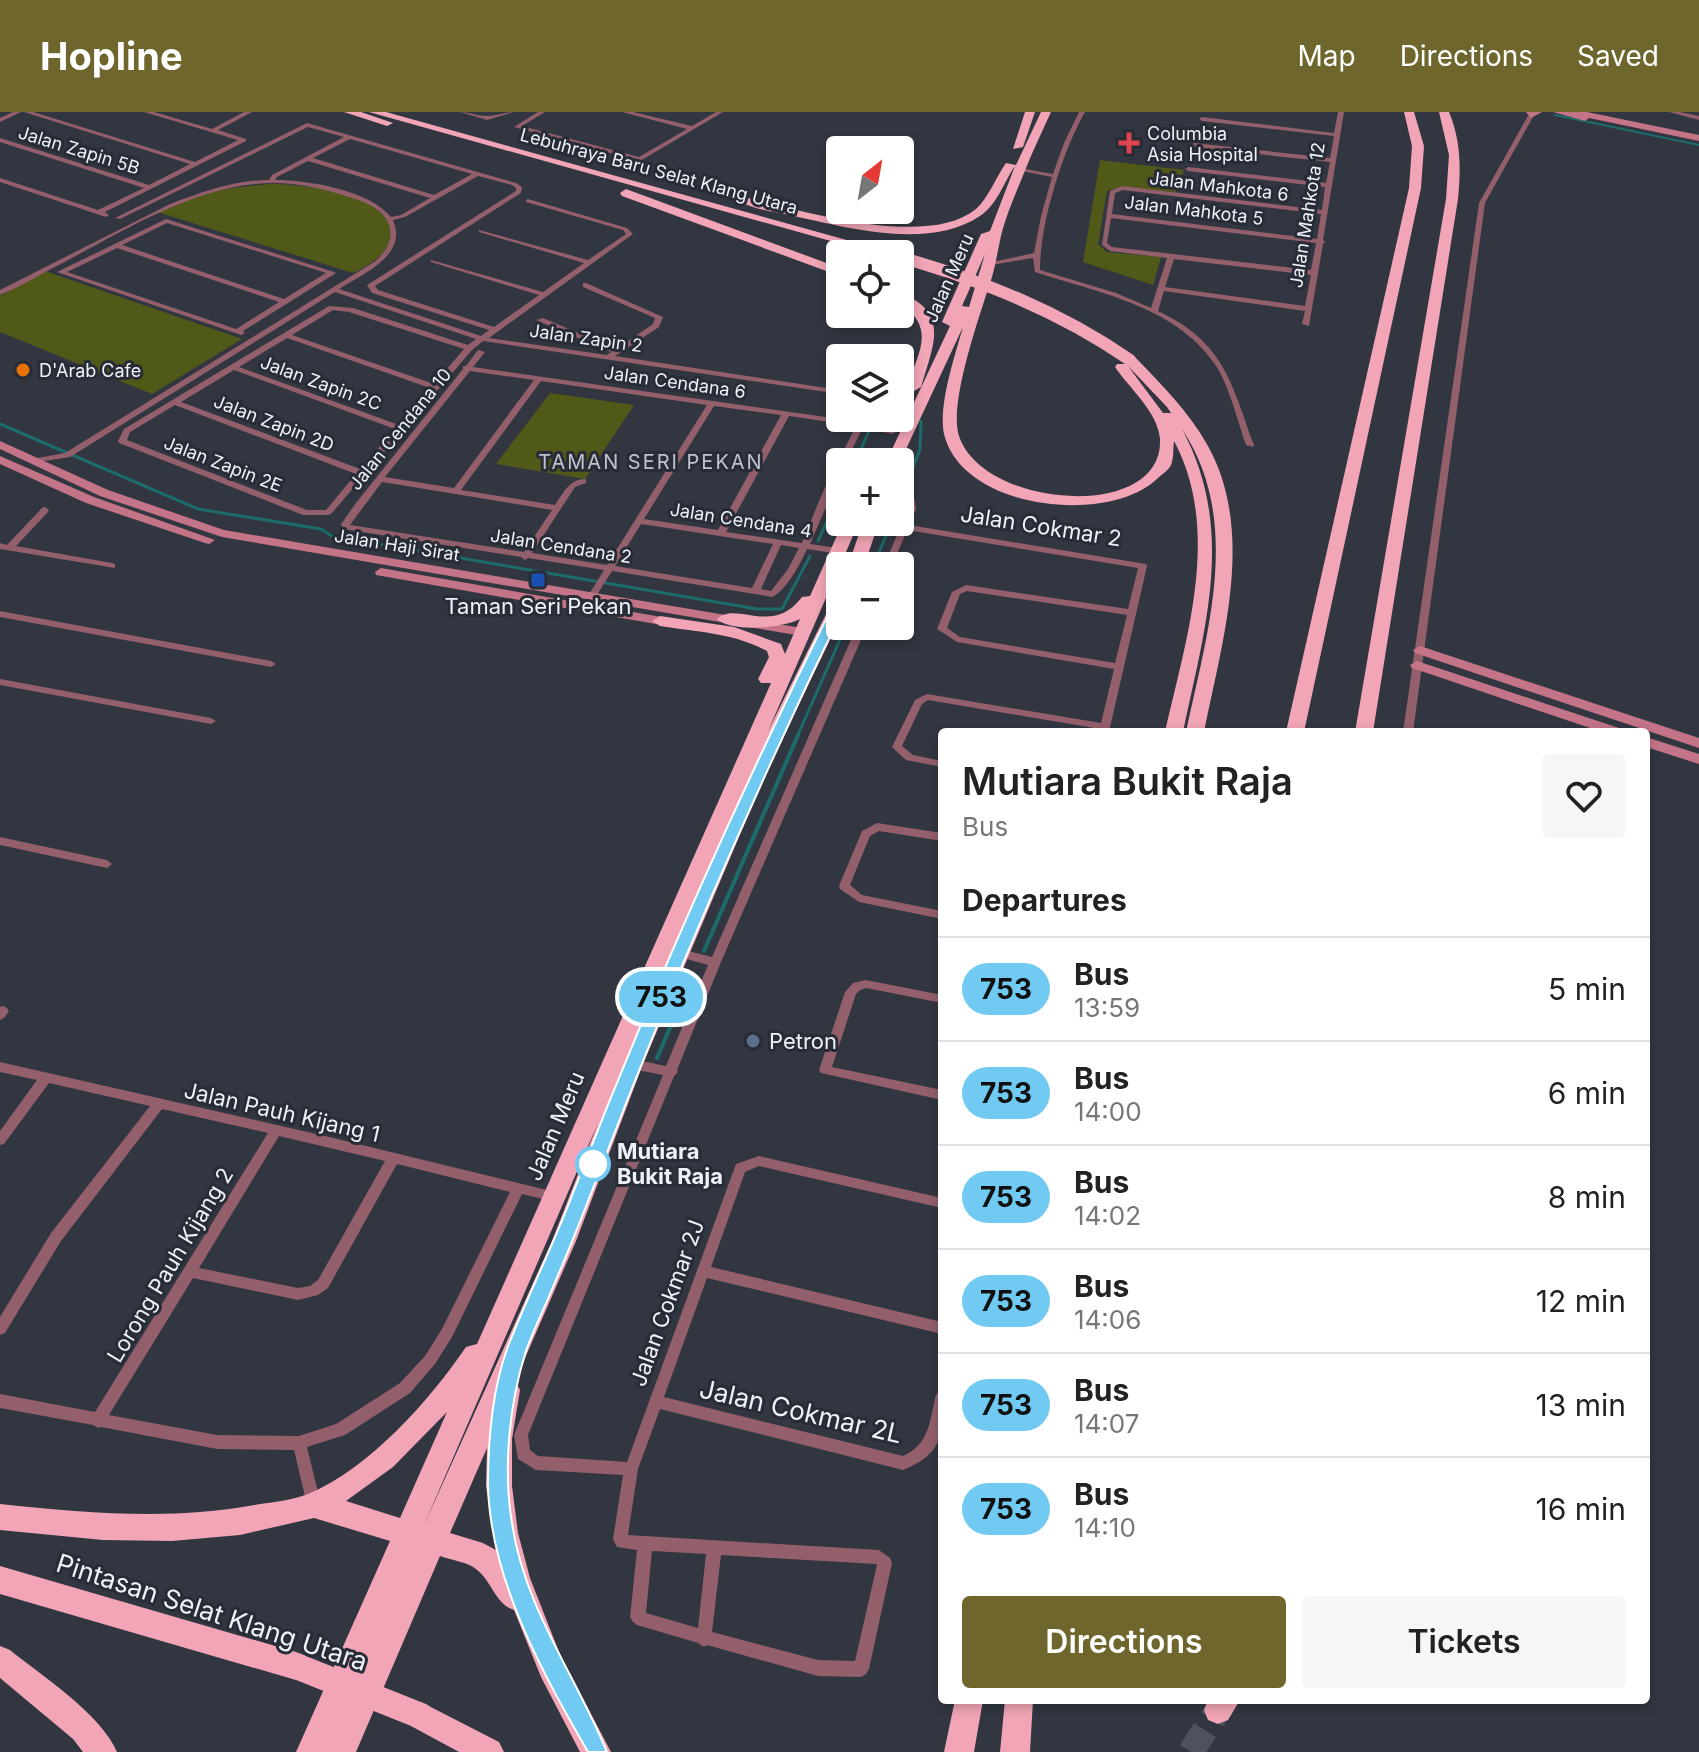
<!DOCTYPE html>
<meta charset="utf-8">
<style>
body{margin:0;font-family:Inter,sans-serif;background:#f6f6f6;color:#222;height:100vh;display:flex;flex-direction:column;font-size:30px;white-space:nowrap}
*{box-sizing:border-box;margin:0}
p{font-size:26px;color:#767676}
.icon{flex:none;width:44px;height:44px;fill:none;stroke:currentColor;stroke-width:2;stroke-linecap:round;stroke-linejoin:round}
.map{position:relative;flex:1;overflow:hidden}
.drawer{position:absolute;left:938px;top:616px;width:712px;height:976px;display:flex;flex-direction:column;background:#fff;border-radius:8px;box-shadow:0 4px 12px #0003}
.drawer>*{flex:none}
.badge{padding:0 16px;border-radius:26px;font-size:28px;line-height:52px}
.needle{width:52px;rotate:31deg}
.controls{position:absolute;left:826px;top:24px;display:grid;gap:16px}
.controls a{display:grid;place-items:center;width:88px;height:88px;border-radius:8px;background:#fff;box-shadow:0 4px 12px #0003;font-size:40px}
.map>.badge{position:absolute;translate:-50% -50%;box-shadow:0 0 0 4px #fff}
h2{padding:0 24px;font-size:30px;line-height:72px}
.round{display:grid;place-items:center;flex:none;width:84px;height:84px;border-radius:8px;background:#f6f6f6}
.head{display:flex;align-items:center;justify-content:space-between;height:136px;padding:0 24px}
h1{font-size:38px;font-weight:600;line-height:60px}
.button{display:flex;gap:16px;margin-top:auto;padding:16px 24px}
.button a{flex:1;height:92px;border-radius:8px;background:#6e662c;color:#fff;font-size:32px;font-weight:600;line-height:92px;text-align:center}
.button a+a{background:#f6f6f6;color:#222}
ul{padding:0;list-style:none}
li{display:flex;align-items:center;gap:24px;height:104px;padding:0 24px;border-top:2px solid #e0e0e0}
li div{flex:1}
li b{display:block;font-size:30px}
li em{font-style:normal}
li .badge{min-width:88px;font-weight:700;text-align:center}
header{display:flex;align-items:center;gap:48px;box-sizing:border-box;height:112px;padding:0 40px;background:#6e662c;color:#fff}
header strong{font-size:38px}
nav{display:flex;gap:44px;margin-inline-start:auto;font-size:28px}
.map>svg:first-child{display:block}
.green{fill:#515918}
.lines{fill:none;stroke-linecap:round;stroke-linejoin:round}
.stream-far2{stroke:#1d6c6c;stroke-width:2}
.stream-far1{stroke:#1d6c6c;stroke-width:3}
.stream{stroke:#1d6c6c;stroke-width:4}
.highway-tunnel{stroke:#4d525c;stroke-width:26;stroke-dasharray:26 13;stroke-linecap:butt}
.street{fill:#925f6b;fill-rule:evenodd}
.secondary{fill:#c47487;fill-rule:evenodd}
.highway{fill:#f1a5b6;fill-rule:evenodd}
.highway-bridge-far1{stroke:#f1a5b6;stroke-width:12}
.highway-bridge{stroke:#f1a5b6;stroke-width:26}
.line{fill:#71caf2;stroke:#fff;stroke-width:2}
.health-dot{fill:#e0444e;stroke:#272c36;stroke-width:3}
.food-dot{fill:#e8710a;stroke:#272c36;stroke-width:3}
.transit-dot{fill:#1a4fb4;stroke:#272c36;stroke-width:3}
.service-dot{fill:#5c6f8a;stroke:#272c36;stroke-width:3}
.stop-dot{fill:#fff;stroke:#71caf2;stroke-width:4}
.labels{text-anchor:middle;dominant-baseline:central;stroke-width:6;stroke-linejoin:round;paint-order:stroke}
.far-poi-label{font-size:18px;fill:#eef2f8;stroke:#272c36;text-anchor:start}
.far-street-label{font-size:18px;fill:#eef2f8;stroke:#272c36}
.far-neighbourhood-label{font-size:20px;letter-spacing:2px;fill:#bdc4d0;stroke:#272c36}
.street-label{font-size:22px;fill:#eef2f8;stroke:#272c36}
.poi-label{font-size:22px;fill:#eef2f8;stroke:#272c36}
.stop-label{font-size:22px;font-weight:bold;fill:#eef2f8;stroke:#272c36;text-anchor:start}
.near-street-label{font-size:26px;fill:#eef2f8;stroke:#272c36}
</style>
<header>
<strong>Hopline</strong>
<nav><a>Map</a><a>Directions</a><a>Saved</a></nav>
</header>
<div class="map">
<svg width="1699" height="1640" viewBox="0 0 1699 1640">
<rect width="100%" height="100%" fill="#313640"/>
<path class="green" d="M 1100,48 L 1184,58 L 1176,80 L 1120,75 L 1107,79 L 1098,132 L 1107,140 L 1161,145 L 1153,173 L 1083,150 Z
M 271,72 C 301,72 391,81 391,122 C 390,142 369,153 353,161 L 157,100 C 194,81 230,75 271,72 Z
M 45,159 L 242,227 L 152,282 L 0,220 L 0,184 Z
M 550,281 L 634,293 L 585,367 L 496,352 Z"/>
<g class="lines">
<path class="stream-far2" d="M 1555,3 L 1699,33"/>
<path class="stream-far1" d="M 0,312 L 198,397 L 321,417 L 332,424 L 757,497 L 782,497 L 810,444
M 855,350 L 875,306
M 906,374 L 920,337 L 921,309
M 818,429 L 840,381
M 873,454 L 892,410
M 797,625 L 846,514"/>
<path class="stream" d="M 704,839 L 798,623
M 657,946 L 693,862"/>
<path class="highway-tunnel" d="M 1191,1640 L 1218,1598"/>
<path class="street" d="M 13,0 L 21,0 L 0,10 L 0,6 Z
M 24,0 L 33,0 L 195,50 L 238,28 L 144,0 L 154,0 L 212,17 L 244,0 L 252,0 L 218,18 L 246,27 L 246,29 L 105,100 L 109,103 L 106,105 L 0,70 L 0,66 L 98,98 L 144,76 L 0,30 L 0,26 L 149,73 L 190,52 Z
M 460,0 C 469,0 478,4 487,4 C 496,4 505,0 514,0 L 487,8 Z
M 538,0 L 545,0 L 522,14 L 639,45 L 687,17 L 622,0 L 633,0 L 692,14 L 716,0 L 723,0 L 640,49 L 514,15 Z
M 1079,0 L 1085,0 C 1062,40 1040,112 1040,158 L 1116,181 L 1151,196 L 1167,146 L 1110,139 L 1102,133 L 1110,79 L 1122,74 L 1322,98 L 1325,75 L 1188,59 L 1185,57 L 1188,55 L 1326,71 L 1330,50 L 1194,35 L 1191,33 L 1194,31 L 1330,46 L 1334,24 L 1202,9 L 1199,7 L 1202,5 L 1334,21 L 1338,0 L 1344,0 L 1323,128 L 1325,130 L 1323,132 L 1309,214 L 1302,212 L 1305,199 L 1164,179 L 1158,199 C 1224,230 1231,270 1254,333 L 1253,335 L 1246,333 C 1237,308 1231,280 1218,257 C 1180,195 1099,181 1035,160 L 1033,146 L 991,153 L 988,151 L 1034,141 L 1041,104 L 1052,65 L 1016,58 L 1019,56 L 1053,62 L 1064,31 ZM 1123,78 L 1321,102 L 1317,127 L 1112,102 L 1115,81 ZM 1111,106 L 1316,131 L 1311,158 L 1112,135 L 1107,131 ZM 1174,147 L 1311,163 L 1305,194 L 1165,175 Z
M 1669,0 L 1680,0 L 1699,4 L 1699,8 Z
M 1529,2 L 1534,3 L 1485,91 L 1413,620 L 1403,620 L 1479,91 Z
M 307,11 L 516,71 L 522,75 L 521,81 L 375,174 L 378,178 L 494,215 L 539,183 L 431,150 L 431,148 L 543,180 L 584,151 L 479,120 L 479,118 L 588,148 L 626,122 L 623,118 L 526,90 L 526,88 L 528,87 L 627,116 L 633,122 L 489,226 L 607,243 L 611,240 L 536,208 L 543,206 L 616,237 L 653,212 L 655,206 L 583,175 L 583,171 L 586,171 L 663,205 L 659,215 L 615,244 L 840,278 L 840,282 L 483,229 L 472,238 L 331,402 L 328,403 L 303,403 L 119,331 L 118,329 L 124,317 L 329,194 L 353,196 L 468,233 L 476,227 L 335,180 L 70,345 L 32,351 L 32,347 L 65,341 L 374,150 C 385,141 394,129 389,113 C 383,94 356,87 339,82 C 312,74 284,69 255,72 C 181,80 114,125 49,158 C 33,167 17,176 0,183 L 0,178 L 170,92 C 202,80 234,68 269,68 L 272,63 L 344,25 L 308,15 L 120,107 L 115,106 ZM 350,27 L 472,62 L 434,83 L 313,46 ZM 308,49 L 430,86 L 401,103 L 391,105 C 369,78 308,68 275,68 L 277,65 ZM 478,64 L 512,73 L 516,76 L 516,79 L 367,173 L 372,181 L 489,218 L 481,224 L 339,177 C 364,161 408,144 393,108 L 405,105 ZM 333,198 L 349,200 L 464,237 L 434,272 L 292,223 ZM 287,226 L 430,276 L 399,313 L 239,255 ZM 234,258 L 395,317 L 360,357 L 181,290 ZM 175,293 L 356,362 L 326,398 L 307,398 L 127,328 L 130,320 Z
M 166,107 L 334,160 L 336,161 L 243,219 L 245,221 L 241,223 L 57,160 ZM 167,111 L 326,161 L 284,187 L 122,133 ZM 117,136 L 279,190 L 236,217 L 67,160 Z
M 478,238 L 485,240 L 473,255 L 861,310 L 896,320 L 892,322 L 863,315 L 846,350 L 840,350 L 840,363 L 810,432 L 838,436 L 842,439 L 838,442 L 807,437 C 799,454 789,474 773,485 L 612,459 L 595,486 L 592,487 L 588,484 L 604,458 L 528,446 L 525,448 L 521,445 L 343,417 L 341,412 L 356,391 L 463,257 L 463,254 L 466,254 ZM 470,259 L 534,268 L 454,376 L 385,365 ZM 541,269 L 707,293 L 607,453 L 532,441 L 575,375 L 586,371 L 586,367 C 569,367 564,380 555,393 L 461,378 ZM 714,294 L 781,303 L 718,418 L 644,407 ZM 789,304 L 856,314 L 838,350 L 839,352 C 826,366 811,411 802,431 L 726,420 ZM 382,370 L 552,398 L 524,440 L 350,413 ZM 641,412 L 773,432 L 752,476 L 615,454 ZM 781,433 L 799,436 L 788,457 L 771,479 L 761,477 Z
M 900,298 L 904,300 L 903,303 L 900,303 Z
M 900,378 L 915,389 L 916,397 L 909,413 L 1146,452 L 1147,454 L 1109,620 L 1099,620 L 1100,617 L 928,588 L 922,592 L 902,634 L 913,643 L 942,649 L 942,655 L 906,648 L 894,637 L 892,635 L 915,588 L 927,582 L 1101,611 L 1114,557 L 957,530 L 937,517 L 952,480 L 966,473 L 1128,497 L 1138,456 L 907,418 L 892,454 L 884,454 L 908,397 L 907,390 L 900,384 ZM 967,479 L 1127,503 L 1115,551 L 960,525 L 947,516 L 960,482 Z
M 45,395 L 49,398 L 48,400 L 16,434 L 112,451 L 115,452 L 115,456 L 0,437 L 0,431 L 7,433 L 42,396 Z
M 0,499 L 271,549 L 276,552 L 271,555 L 0,505 Z
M 857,514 L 867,514 L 721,850 L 677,958 L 678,960 L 674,964 L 528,1323 L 530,1338 L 538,1344 L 627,1350 L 736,1052 L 759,1044 L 942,1086 L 942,1096 L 759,1054 L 745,1060 L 711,1155 L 942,1210 L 942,1222 L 707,1166 L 664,1285 L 903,1344 C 928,1333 930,1311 935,1286 L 937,1281 L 942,1279 C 942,1321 946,1340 903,1358 L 660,1297 L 638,1357 L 628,1423 L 879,1438 L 890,1446 L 892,1451 L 869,1557 L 866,1562 L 861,1565 L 818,1564 L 707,1533 L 704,1535 L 698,1531 L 637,1513 L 633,1510 L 630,1505 L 637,1438 L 617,1435 L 613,1427 L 623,1363 L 536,1358 L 518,1347 L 514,1323 L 663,963 L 632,957 L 628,955 L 626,952 L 628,949 L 632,947 L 666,954 L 708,853 L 676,844 L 674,841 L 676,838 L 680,837 L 712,845 ZM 652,1439 L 706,1442 L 698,1516 L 646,1501 ZM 721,1443 L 876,1452 L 877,1453 L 855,1549 L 818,1548 L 712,1520 Z
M 0,567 L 211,606 L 216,609 L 211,612 L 0,573 Z
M 877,711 L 942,721 L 942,729 L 879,719 L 870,724 L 850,773 L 862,783 L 942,799 L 942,807 L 859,790 L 840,777 L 839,774 L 862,719 Z
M 0,725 L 107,748 L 112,752 L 107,756 L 0,733 Z
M 866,868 L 942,883 L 942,891 L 866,876 L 860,878 L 856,882 L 832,955 L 942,978 L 942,988 L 821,961 L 819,958 L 845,880 L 853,871 Z
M 3,894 L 7,896 L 9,899 L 4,906 L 0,908 L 0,895 Z
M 0,950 L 325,1024 L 555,1080 L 559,1081 L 561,1085 L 559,1089 L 555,1090 L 522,1082 L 452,1225 L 435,1252 L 410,1281 L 345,1323 L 307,1335 L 321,1393 L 319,1398 L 314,1400 L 309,1398 L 307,1393 L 294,1338 L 217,1337 L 101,1315 L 98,1316 L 93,1313 L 0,1296 L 0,1282 L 95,1300 L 268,1021 L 162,997 L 61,1129 L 5,1221 L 0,1223 L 0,1205 L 51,1121 L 150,994 L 49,971 L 4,1032 L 0,1033 L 0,1019 L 37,968 L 0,960 ZM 279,1024 L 385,1049 L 318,1168 L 310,1174 L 298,1176 L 199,1156 ZM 397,1052 L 510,1080 L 442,1217 L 425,1244 L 400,1271 L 336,1312 L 299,1324 L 217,1323 L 109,1303 L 193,1166 L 298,1188 L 318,1183 L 328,1176 Z"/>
<path class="secondary" d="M 1526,0 L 1542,0 L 1531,6 Z
M 1553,0 L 1587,0 L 1699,23 L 1699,29 L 1589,6 L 1585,9 Z
M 0,329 L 108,378 L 224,418 L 802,516 L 809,520 L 802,524 L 222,425 L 100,384 L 0,337 Z
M 0,344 L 94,385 L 215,428 L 209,432 L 205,431 L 86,391 L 0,352 Z
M 381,456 L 673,507 L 680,511 L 673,515 L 376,463 L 375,460 Z
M 1420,534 L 1699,626 L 1699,636 L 1415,541 L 1413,538 Z
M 1417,549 L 1622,617 L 1624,620 L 1602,620 L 1412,556 L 1410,553 Z
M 1646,625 L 1699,642 L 1699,652 L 1646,635 Z"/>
<path class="highway" d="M 344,0 L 361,0 L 393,11 L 387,14 Z
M 369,0 L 386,0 L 897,142 L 877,142 Z
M 1025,0 L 1035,0 L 1023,35 L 1013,37 Z
M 1041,0 L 1051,0 C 1042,20 1032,40 1024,61 C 1016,81 1006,103 1001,124 C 998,137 996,151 992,165 C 981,200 948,291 959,324 C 983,397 1164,410 1160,327 C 1158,300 1129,276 1115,255 L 1117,252 L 1126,252 L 1125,245 L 1135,245 C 1162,273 1189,300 1208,334 C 1256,421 1222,529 1204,620 L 1186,620 C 1207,521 1243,409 1182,317 C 1236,417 1205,515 1183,620 L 1165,620 C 1186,527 1222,419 1174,329 C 1173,336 1174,346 1171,353 C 1169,358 1162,362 1158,366 C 1109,414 962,398 944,322 C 938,294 955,243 963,215 L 900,350 L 886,350 L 950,214 L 942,210 L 981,122 L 990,119 L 1015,54 C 1004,70 997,93 980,104 C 927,139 846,115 789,103 C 774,99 754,98 742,90 L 748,86 C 804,99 927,137 976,97 C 989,85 996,65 1006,51 L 1016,53 ZM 985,142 L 969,195 L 962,194 ZM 1128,254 L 1167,295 L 1171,301 L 1163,301 Z
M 1404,0 L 1414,0 L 1424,34 L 1421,76 L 1304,620 L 1286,620 L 1409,76 L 1412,34 Z
M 1439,0 L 1449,0 C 1461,29 1461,56 1458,87 L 1373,620 L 1355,620 L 1446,87 L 1449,43 Z
M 626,77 L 840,156 L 840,164 L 622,84 L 620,81 Z
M 900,181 C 952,200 932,236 921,275 L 914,279 L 907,275 C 918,240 937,217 900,191 Z
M 843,410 L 859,410 L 768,619 L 832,490 L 840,485 L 840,507 L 768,656 L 643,952 L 576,1129 L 515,1269 L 520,1278 L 512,1327 L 512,1374 L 518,1421 L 530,1466 L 561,1545 L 611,1640 L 580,1640 L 541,1565 L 514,1498 C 495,1492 492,1469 476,1457 C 467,1450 451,1448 440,1444 L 356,1640 L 326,1640 L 414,1436 L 326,1640 L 296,1640 L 390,1429 L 314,1406 L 240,1423 L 172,1429 L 103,1428 L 0,1418 L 0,1392 C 87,1401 174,1409 260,1392 C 275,1390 293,1388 308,1382 C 370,1356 429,1289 466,1235 L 477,1232 L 771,571 L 761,571 L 758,567 L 769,545 L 767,539 C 734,521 697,520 660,514 L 652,509 L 660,504 L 734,515 L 781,532 L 785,542 L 800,507 C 782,516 732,521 717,507 C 737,488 772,525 802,485 L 810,484 ZM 598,1011 L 552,1129 L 424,1413 ZM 447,1300 L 400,1406 L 346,1389 L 393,1355 ZM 487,1336 L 486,1374 L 496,1438 L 483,1431 L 450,1421 Z
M 863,410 L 879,410 L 864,454 L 848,454 Z
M 0,1454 L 296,1540 L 306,1544 L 310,1554 L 306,1564 L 296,1568 L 0,1482 Z
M 0,1534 L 10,1538 C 43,1565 100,1601 117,1640 L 83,1640 L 73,1627 L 0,1566 Z
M 955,1588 L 983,1588 L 974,1640 L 944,1640 Z
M 1005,1588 L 1033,1588 L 1030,1640 L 1000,1640 Z
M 1208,1588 L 1240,1588 L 1228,1608 L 1218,1612 L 1208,1608 L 1204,1598 Z
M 421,1590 L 499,1630 L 504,1640 L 459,1640 L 411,1614 L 407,1604 L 411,1594 Z"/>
<path class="highway-bridge-far1" d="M 900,145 C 983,169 1059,199 1130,248"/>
<path class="highway-bridge" d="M 296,1554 L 421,1604"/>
</g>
<path class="line" d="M 840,487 L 846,491 C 756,677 673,867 599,1061 C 585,1097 571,1134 555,1170 C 546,1193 534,1216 526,1239 C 509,1292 503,1357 512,1411 C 524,1495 576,1564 607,1640 L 588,1640 C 545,1565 490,1469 488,1373 C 488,1329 492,1279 507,1237 C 527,1185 553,1134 573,1081 C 651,880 738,684 834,491 Z"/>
<path class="health-dot" d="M1125 19h8v8h8v8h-8v8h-8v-8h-8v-8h8z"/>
<circle class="food-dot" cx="23" cy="258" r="8"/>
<rect class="transit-dot" x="530" y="460" width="16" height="16" rx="4"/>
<circle class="service-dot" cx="753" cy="929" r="8"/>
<circle class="stop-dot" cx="593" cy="1052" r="16"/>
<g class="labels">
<g class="far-poi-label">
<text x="1147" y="21">Columbia<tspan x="1147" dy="21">Asia Hospital</tspan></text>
<text x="39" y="258">D'Arab Cafe</text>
</g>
<g class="far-street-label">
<text transform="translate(79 38) rotate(17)">Jalan Zapin 5B</text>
<text transform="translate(659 59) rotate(15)">Lebuhraya Baru Selat Klang Utara</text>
<text transform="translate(1219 74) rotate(7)">Jalan Mahkota 6</text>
<text transform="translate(1194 98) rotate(7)">Jalan Mahkota 5</text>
<text transform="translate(1307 103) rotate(-81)">Jalan Mahkota 12</text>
<text transform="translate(949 166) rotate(-66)">Jalan Meru</text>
<text transform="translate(586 226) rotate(8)">Jalan Zapin 2</text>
<text transform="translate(675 270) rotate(8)">Jalan Cendana 6</text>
<text transform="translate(321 271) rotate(20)">Jalan Zapin 2C</text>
<text transform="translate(274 311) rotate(21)">Jalan Zapin 2D</text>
<text transform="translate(400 317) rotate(-51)">Jalan Cendana 10</text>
<text transform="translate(223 352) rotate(21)">Jalan Zapin 2E</text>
<text transform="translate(741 408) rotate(9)">Jalan Cendana 4</text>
<text transform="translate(397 433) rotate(9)">Jalan Haji Sirat</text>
<text transform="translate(561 434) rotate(9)">Jalan Cendana 2</text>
</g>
<g class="far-neighbourhood-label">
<text x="651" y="350">TAMAN SERI PEKAN</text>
</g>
<g class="street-label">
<text transform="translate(1041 414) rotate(9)">Jalan Cokmar 2</text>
<text transform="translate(282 1000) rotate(13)">Jalan Pauh Kijang 1</text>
<text transform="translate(555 1014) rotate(-67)">Jalan Meru</text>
<text transform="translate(170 1153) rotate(-59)">Lorong Pauh Kijang 2</text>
<text transform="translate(667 1191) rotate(-70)">Jalan Cokmar 2J</text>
</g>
<g class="poi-label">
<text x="538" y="494">Taman Seri Pekan</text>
<text x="769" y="929" text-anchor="start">Petron</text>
</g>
<g class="stop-label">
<text x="617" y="1039">Mutiara<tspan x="617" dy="25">Bukit Raja</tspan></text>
</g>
<g class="near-street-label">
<text transform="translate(801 1299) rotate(13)">Jalan Cokmar 2L</text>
<text transform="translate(212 1500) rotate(18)">Pintasan Selat Klang Utara</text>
</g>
</g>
</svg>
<div class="controls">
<a><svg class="needle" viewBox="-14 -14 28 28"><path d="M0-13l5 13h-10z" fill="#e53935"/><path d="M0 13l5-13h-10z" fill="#767676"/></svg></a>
<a><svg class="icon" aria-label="locate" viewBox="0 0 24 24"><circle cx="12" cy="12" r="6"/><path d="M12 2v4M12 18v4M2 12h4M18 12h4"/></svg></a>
<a><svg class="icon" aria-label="layers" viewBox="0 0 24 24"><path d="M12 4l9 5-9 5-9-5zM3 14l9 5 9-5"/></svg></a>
<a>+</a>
<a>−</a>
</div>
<b class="badge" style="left:661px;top:885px;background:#71caf2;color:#111">753</b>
<section class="drawer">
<div class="head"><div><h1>Mutiara Bukit Raja</h1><p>Bus</p></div><a class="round"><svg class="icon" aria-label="heart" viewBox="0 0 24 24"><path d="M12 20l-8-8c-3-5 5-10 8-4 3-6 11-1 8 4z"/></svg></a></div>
<h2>Departures</h2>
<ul>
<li><span class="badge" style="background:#71caf2;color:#111">753</span><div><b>Bus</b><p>13:59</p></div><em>5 min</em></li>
<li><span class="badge" style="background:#71caf2;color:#111">753</span><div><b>Bus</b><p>14:00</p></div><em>6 min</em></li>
<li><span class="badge" style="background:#71caf2;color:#111">753</span><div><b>Bus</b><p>14:02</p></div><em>8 min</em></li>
<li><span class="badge" style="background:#71caf2;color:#111">753</span><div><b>Bus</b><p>14:06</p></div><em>12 min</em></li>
<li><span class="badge" style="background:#71caf2;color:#111">753</span><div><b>Bus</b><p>14:07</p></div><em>13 min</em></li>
<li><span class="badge" style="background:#71caf2;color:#111">753</span><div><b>Bus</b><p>14:10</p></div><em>16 min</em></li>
</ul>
<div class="button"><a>Directions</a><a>Tickets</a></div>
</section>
</div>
